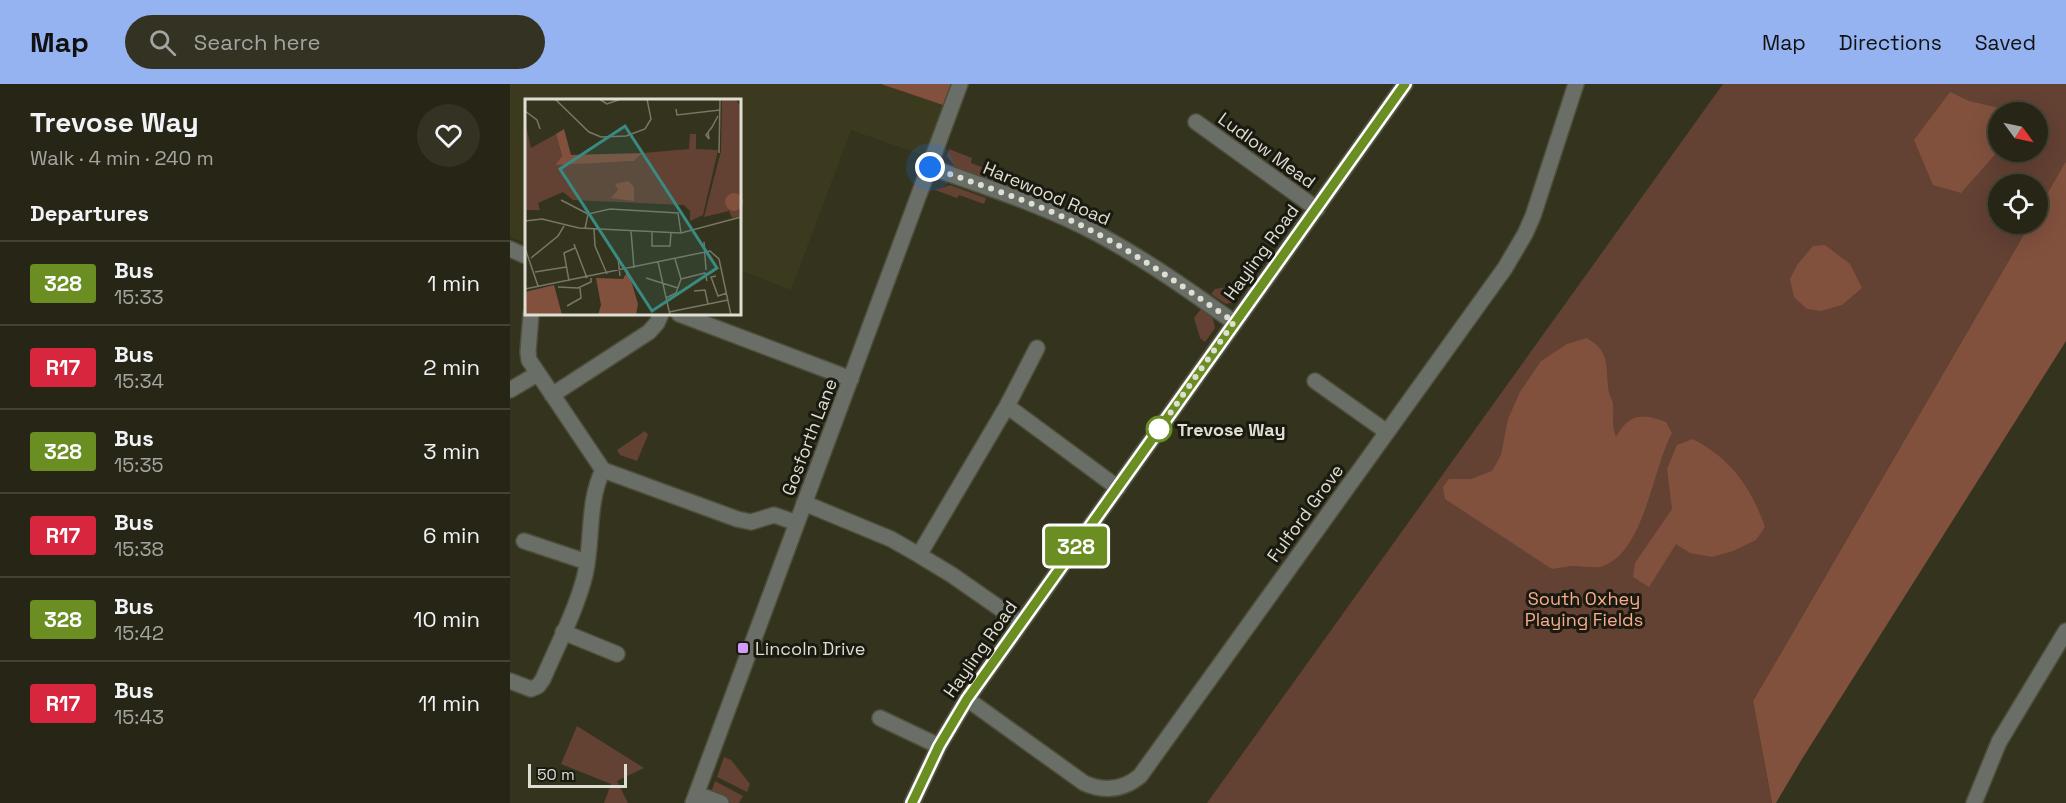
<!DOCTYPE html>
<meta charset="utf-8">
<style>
body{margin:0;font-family:"Space Grotesk",sans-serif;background:#333223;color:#f1f3f6;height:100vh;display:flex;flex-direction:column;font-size:22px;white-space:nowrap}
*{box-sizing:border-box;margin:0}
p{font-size:20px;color:#a4a5a1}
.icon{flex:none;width:33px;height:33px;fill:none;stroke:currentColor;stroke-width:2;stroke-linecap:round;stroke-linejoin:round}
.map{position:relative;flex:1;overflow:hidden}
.sheet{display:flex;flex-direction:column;background:#272616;width:510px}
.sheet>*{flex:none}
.badge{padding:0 12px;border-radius:4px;font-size:21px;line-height:39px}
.needle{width:39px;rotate:123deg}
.controls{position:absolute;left:1478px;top:18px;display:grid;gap:12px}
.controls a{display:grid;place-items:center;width:60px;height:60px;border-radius:50%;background:#272616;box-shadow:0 6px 24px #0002,0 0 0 2px #434335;font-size:30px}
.scale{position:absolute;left:18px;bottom:15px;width:99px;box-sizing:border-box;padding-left:6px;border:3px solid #dfded2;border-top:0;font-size:16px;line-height:21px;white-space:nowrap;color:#dfded2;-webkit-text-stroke:4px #1b1a11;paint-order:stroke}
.you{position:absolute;width:30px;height:30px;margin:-15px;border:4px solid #fff;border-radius:50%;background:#1a73e8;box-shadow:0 0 0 9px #1a73e833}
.map>.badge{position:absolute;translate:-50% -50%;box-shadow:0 0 0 3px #fff}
h2{padding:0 30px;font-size:22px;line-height:54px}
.round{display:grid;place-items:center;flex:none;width:63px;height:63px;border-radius:32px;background:#333223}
.summary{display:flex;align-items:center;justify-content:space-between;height:102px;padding:0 30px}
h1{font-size:28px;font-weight:800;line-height:45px}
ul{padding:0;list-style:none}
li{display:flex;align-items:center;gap:18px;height:84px;padding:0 30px;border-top:2px solid #434335}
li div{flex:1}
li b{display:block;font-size:22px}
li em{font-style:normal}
li .badge{min-width:66px;font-weight:700;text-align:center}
header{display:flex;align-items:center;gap:36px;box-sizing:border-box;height:84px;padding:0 30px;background:#95b2f1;color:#111}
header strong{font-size:28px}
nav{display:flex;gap:33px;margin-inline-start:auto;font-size:21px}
.search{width:420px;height:54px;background:#333223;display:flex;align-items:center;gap:15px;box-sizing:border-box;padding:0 21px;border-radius:33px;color:#a4a5a1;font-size:22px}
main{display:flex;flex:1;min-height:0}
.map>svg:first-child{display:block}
.built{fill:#3b3a1e}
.green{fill:#634133;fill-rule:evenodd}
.forest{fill:#81513d}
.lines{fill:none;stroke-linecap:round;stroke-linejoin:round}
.minor-casing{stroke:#4f4e3b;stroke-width:18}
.minor{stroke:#696f67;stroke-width:15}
.line-casing{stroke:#fff;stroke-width:14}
.line{stroke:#6b8e23;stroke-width:9}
.walk{stroke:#dfded2;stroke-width:6;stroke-dasharray:0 10.8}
.stop-dot{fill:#fff;stroke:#6b8e23;stroke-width:3}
.poi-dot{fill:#d39cfc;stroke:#1b1a11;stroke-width:2}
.labels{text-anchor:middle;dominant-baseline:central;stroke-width:6;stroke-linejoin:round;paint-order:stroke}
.street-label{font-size:18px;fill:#dfded2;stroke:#1b1a11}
.stop-label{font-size:18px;font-weight:bold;fill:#dfded2;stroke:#1b1a11;text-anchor:start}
.park-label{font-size:18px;fill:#faac8c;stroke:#1b1a11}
.poi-label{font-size:18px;fill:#dfded2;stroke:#1b1a11;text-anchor:start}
.inset-road{fill:none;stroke:#787766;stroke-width:1.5}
.view{fill:#398b82;fill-opacity:0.15;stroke:#398b82;stroke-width:3}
.inset-edge{fill:none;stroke:#dfded2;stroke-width:3}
</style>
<header>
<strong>Map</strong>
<div class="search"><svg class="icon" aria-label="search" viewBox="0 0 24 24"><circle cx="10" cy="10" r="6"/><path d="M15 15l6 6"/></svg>Search here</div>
<nav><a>Map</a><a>Directions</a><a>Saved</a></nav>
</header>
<main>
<section class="sheet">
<div class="summary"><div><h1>Trevose Way</h1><p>Walk · 4 min · 240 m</p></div><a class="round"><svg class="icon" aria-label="heart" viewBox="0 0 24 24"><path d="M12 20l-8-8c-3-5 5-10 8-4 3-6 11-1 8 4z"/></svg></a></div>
<h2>Departures</h2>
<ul>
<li><span class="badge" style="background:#6b8e23;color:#fff">328</span><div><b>Bus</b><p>15:33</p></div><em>1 min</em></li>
<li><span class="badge" style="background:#d7263d;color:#fff">R17</span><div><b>Bus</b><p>15:34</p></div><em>2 min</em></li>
<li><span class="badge" style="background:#6b8e23;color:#fff">328</span><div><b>Bus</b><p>15:35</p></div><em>3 min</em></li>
<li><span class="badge" style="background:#d7263d;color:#fff">R17</span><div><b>Bus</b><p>15:38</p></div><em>6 min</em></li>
<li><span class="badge" style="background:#6b8e23;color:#fff">328</span><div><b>Bus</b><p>15:42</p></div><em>10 min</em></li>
<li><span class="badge" style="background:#d7263d;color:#fff">R17</span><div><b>Bus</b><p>15:43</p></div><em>11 min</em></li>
</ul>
</section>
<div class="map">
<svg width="1556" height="719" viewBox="0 0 1556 719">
<rect width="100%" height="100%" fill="#34331e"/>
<path class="built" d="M 0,0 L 371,0 L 433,21 L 415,72 L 341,46 L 281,206 L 230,186 L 230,16 L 16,16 L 16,159 L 0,153 Z"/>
<path class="green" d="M 1213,0 L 1556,0 L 1556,77 L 1527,127 L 1527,100 L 1488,100 L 1488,140 L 1520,140 L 1243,617 L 1262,719 L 697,719 ZM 1488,28 L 1527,28 L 1527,68 L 1488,68 Z
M 439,65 L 462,74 L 461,79 L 485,88 L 483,97 L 445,83 L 437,72 Z
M 440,101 L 476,114 L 474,120 L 449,111 L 447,114 L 425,106 Z
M 728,201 L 733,205 L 724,218 L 716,220 L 701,210 L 705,205 Z
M 691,225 L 703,234 L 705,244 L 695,258 L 690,254 L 684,234 Z
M 135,347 L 138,351 L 127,377 L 110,371 L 107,366 Z
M 67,642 L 134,684 L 107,697 L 118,719 L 94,719 L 101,700 L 51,680 Z
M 214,673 L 221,676 L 240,700 L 237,708 L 207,693 Z
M 205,697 L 233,712 L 229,719 L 221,719 L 203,709 L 202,706 Z"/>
<path class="forest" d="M 371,0 L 441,0 L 433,21 Z
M 1440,8 L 1459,17 L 1485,23 L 1494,28 L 1488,28 L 1488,67 L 1451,109 L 1423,101 L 1404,56 Z
M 1556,77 L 1556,257 L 1292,675 L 1266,719 L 1262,719 L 1243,617 L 1520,140 L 1527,140 L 1527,127 Z
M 1315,161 L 1340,180 L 1352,204 L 1332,221 L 1311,227 L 1297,225 L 1284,213 L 1280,195 L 1287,181 L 1303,162 Z
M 1077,254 C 1099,267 1096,280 1098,302 C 1098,309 1102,314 1103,320 C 1104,333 1101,340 1106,353 C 1119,329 1133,329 1156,338 L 1162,349 C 1143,384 1134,468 1093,482 C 1084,485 1074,482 1065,482 C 1057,482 1050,484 1042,485 L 935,415 L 933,403 L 939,395 L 961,395 L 982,387 L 991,371 L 998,335 L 1010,308 L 1031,277 L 1057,260 Z
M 1183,355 C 1221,375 1241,403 1255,443 L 1246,456 L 1223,467 L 1202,473 L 1180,469 L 1166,460 L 1139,503 L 1123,493 L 1125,479 L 1162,425 L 1157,385 L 1167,361 Z"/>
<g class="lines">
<defs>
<path id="minor" d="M 686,38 L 807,125
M 420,83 C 475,103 534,121 586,149 C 635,175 680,207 725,239
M 0,165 L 16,172
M 21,230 L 18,268 L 19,276 L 93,386 L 227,435 L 241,438 L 264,431 L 287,439
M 169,230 L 341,295
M 805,297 L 877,348
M 0,306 L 27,290
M 42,311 L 139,248 L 147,239 L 151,230
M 497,322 L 527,264
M 294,419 L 381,455 L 409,471
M 14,457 L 77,478
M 511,539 L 442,491 L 409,471 L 497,322 L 608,404
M 53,548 L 107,570
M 0,597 L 21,605 L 28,602 L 33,595 C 47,562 66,527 75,491 C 83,457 77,418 93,386
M 457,615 L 574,699 C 594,708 613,706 630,692 L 995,184 L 1015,150 L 1023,132 L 1066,0
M 370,634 L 429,662
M 187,710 L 211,719
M 183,719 L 450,0
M 402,719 L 429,662 L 457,615 L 895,0
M 1464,719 L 1489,658 L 1556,547"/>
</defs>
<use href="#minor" class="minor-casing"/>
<use href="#minor" class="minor"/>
</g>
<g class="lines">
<defs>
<path id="line" d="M 402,719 L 429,662 L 457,615 L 895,0"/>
</defs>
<use href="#line" class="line-casing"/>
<use href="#line" class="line"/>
<path class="walk" d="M 420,83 C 475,103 534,121 586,149 C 635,175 679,207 724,238 L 647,348 L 649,345"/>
</g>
<circle class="stop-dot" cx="649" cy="345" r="12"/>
<rect class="poi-dot" x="227" y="558" width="12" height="12" rx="3"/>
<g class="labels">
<g class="street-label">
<text transform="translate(757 66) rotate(36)">Ludlow Mead</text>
<text transform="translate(537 109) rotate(23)">Harewood Road</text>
<text transform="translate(751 168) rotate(-54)">Hayling Road</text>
<text transform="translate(299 353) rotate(-69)">Gosforth Lane</text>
<text transform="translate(795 429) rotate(-54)">Fulford Grove</text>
<text transform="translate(470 565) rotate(-55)">Hayling Road</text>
</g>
<g class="stop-label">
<text x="667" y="345">Trevose Way</text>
</g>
<g class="park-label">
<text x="1074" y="514">South Oxhey<tspan x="1074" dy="21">Playing Fields</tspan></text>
</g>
<g class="poi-label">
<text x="245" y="564">Lincoln Drive</text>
</g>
</g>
<g transform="translate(15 15)">
<rect width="216" height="216" fill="#34331e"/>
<path d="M 197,0 L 210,0 L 216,8 L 216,117 L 207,119 L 204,112 L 179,118 L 196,52 ZM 1,27 L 6,49 L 31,35 L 37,57 L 31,65 L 109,62 L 118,54 L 164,50 L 165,35 L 171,35 L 171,50 L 193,51 L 178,116 L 165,122 L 165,112 L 159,106 L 48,101 L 38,93 L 13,104 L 15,111 L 0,111 Z" fill="#634133"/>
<path d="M 39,30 L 46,56 L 118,54 L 109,62 L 30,66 L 37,57 L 31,35 ZM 103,82 L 109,88 L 109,102 L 86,99 L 93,91 L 90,85 ZM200 103a9 9 0 1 1 18 0a9 9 0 1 1-18 0ZM 103,171 L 113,205 L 111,216 L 73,216 L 76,206 L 71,179 L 98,180 ZM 29,186 L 37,216 L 0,216 L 0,193 Z" fill="#81513d"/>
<path class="inset-road" d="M 30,0 L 64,33 L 76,38 L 101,37 L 120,30 L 126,20 L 122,0M 74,0 L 82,5 L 96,0M 151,10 L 152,16 L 195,11M 0,12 L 12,21 L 15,30M 183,33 L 184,40 L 181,36 L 187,28 L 193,17M 194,54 L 195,0M 36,101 L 63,115M 0,122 L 17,120 L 54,129 L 156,134 L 216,118M 60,130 L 63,115 L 85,110 L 153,114 L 156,134M 69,130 L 70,147 L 82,175M 106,132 L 109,169M 127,132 L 127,147 L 145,147 L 146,133M 179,143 L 181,171M 49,145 L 62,179M 0,149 L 13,187M 93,158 L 95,177M 6,159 L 33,137 L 39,127M 133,163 L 145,216M 10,173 L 41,168M 191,177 L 186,178 L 193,197 L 202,194M 121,179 L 153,189M 156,180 L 180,174 L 182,182M 44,182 L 39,154 L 50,149M 33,188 L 53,189 L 66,183 L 66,179M 0,190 L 185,152 L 194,160 L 206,216M 169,192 L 180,191 L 183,205M 141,199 L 151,194 L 156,180 L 150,160M 42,207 L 56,199 L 55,189M 144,213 L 203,201"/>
<path class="view" d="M 100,27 L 192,169 L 127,212 L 35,70 Z"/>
<rect width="216" height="216" class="inset-edge"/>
</g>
</svg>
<div class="controls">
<a><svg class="needle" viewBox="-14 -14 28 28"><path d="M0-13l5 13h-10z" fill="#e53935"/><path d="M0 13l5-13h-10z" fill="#a4a5a1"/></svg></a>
<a><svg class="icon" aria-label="locate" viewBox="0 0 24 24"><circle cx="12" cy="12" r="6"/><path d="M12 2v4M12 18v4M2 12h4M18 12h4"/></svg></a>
</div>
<div class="scale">50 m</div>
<div class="you" style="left:420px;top:83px"></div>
<b class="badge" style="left:566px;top:462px;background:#6b8e23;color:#fff">328</b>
</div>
</main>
